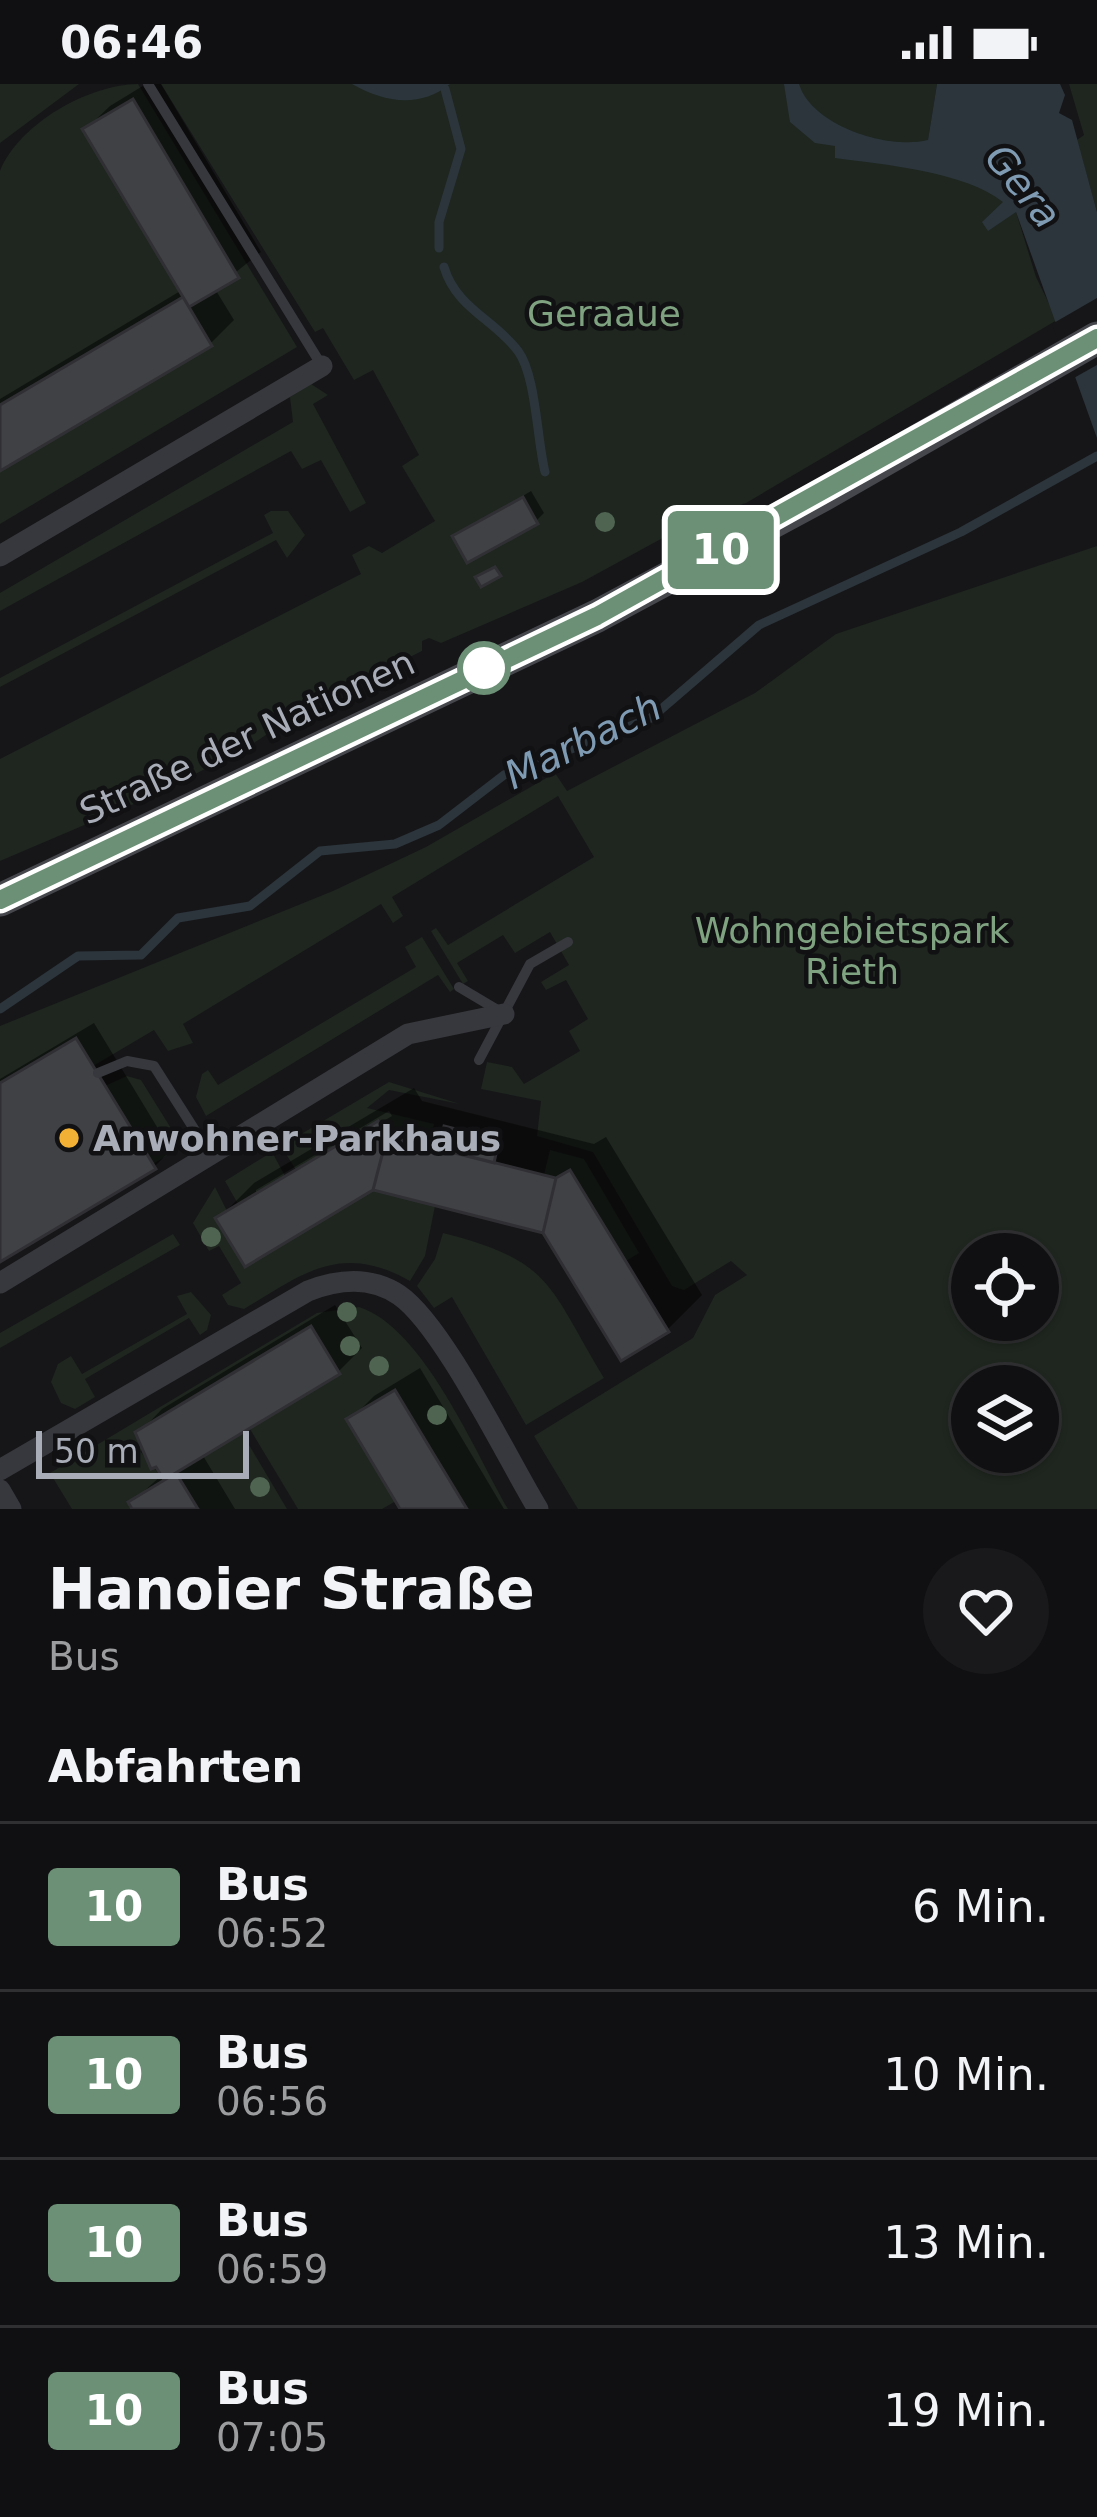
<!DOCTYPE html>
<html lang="de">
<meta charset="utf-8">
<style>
body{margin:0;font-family:"DejaVu Sans",sans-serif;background:#19191b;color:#f1f3f6;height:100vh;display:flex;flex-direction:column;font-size:45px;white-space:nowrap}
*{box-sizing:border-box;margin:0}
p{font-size:39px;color:#9c9d9f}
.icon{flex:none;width:66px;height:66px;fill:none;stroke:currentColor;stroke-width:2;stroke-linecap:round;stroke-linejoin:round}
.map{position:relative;height:1425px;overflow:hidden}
.details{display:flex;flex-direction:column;background:#101012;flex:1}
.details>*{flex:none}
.badge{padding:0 24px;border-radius:9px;font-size:42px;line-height:78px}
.buttons{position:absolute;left:951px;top:1149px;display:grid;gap:24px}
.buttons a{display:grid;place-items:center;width:108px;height:108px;border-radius:50%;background:#101012;box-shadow:0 3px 9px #0004,0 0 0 3px #303032;font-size:60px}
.scale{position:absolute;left:36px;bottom:30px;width:213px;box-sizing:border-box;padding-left:12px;border:6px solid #a8adb8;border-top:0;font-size:33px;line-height:42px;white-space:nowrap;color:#a8adb8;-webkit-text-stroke:9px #111113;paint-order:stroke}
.map>.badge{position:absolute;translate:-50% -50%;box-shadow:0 0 0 6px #fff}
h2{padding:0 48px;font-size:45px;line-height:108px}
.round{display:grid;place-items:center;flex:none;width:126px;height:126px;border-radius:63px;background:#19191b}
.overview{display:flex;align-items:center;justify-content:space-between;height:204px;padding:0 48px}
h1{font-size:57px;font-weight:700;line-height:90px}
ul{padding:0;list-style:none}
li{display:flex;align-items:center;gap:36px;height:168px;padding:0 48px;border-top:3px solid #303032}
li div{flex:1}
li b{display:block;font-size:45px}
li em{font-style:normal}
li .badge{min-width:132px;font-weight:700;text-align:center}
.status{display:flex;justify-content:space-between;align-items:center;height:84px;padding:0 60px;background:#101012;direction:ltr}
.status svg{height:33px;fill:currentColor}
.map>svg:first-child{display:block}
.green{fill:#1e261f;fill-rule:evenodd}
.water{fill:#2c353c}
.pier{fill:#161618}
.shadow{fill:#0007;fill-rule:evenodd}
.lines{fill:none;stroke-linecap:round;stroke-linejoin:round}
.stream{stroke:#2c353c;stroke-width:9}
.building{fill:#404145;stroke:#303034;stroke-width:3}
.service{stroke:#37383d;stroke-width:10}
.minor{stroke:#37383d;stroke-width:21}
.secondary{stroke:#45474d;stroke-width:33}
.tree{fill:#506452}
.line-casing{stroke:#fff;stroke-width:27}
.line{stroke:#6b9076;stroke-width:18}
.stop-dot{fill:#fff;stroke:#6b9076;stroke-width:6}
.poi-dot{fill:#f2b134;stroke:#111113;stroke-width:4.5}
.labels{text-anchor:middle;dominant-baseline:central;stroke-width:9;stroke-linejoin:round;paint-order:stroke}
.park-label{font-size:36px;fill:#7fa381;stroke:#111113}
.street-label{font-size:36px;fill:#a8adb8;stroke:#111113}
.poi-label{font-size:36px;font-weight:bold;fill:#a8adb8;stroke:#111113;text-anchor:start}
.water-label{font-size:39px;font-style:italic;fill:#7f9bb3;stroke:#111113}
</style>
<div class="status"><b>06:46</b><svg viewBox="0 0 49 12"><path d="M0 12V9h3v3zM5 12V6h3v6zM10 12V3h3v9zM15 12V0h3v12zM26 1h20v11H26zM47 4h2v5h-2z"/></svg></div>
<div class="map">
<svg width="1097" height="1425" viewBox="0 0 1097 1425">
<rect width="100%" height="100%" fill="#161618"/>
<path class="green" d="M 0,0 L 79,0 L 0,59 Z
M 138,0 L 297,263 L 0,440 L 0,387 L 211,263 L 189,223 L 239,194 L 132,15 L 83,45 L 183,213 L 0,321 L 0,87 C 20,39 88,1 138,0 Z
M 161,0 L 937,0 L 928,57 L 1016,128 L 1036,193 L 1057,236 L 746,419 L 692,438 L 582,498 L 441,559 L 429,554 L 422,557 L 422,567 L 300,628 L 251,661 L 157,710 L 0,777 L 0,675 L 361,490 L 352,471 L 369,462 L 382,469 L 435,437 L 402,382 L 419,371 L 373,286 L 354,296 L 323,244 L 315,248 Z
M 1069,0 L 1097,0 L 1097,128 L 1077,56 L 1084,51 Z
M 311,300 L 328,311 L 313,320 L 366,419 L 350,428 L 321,376 L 302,385 L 291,367 L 0,527 L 0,509 L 293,338 L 290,313 Z
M 271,427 L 288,427 L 305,451 L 287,474 L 276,456 L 0,603 L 0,594 L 273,449 L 264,431 Z
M 1097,462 L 1097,1425 L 578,1425 L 534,1352 L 693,1254 L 715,1211 L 747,1191 L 731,1177 L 684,1206 L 672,1202 L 593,1068 L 537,1052 L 541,1017 L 481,1005 L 487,978 L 512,983 L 524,1000 L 580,967 L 569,947 L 588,935 L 566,896 L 546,906 L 541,898 L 569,881 L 550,848 L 515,869 L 503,851 L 457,879 L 468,897 L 463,900 L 431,847 L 436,844 L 448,861 L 594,773 L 558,712 L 392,813 L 403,832 L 393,839 L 381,820 L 183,940 L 193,959 L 168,967 L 154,946 L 93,982 L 76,954 L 0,999 L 0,942 L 333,807 L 426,763 L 555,689 L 567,707 L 755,609 L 836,550 ZM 972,1170 L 1038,1170 L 1038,1236 L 972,1236 ZM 972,1302 L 1038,1302 L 1038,1368 L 972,1368 Z
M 422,853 L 454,905 L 450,908 L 438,891 L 206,1032 L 196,1013 L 202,990 L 208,986 L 218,1001 L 416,883 L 405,863 Z
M 127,992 L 141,996 L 182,1062 L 153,1080 L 105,1002 Z
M 389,998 L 460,1020 L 389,1006 L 367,1024 L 434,1040 L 428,1062 L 387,1052 L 378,1037 L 296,1086 L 281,1062 Z
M 550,1066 L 584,1075 L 639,1169 L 626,1177 L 571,1086 L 556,1094 L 544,1091 Z
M 272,1068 L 285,1092 L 238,1120 L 225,1097 Z
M 215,1103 L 227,1127 L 216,1134 L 245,1183 L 373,1106 L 435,1122 L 425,1172 L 410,1197 C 341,1158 304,1189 244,1225 L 228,1221 L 222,1211 L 241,1199 L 219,1162 L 209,1167 L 193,1139 Z
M 443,1149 C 554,1177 548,1202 604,1294 L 526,1341 L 452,1213 L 434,1224 L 417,1202 L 435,1175 Z
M 173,1150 L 180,1161 L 0,1264 L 0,1249 Z
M 191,1208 L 211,1231 L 207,1246 L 200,1251 L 189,1234 L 85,1295 L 95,1313 L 75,1325 L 61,1319 L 51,1298 L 58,1280 L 71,1272 L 82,1290 L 187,1230 L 177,1212 Z
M 359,1223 C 423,1243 475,1368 508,1425 L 467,1425 L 395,1306 L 347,1335 L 396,1417 L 382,1425 L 298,1425 L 250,1345 L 340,1290 L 311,1242 L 136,1348 L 144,1364 L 140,1367 L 164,1396 L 128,1417 L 132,1425 L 72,1425 L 50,1389 L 317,1229 Z
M 242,1349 L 287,1425 L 198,1425 L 176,1389 Z"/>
<path class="water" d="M 352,0 L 450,0 C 419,25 384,18 352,0 Z
M 784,0 L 799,0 C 812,42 888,66 928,56 L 937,0 L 1060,0 L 1065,11 L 1059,29 L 1072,36 L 1097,128 L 1097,354 L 1016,128 L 988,147 L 982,138 L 1003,118 C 966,88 882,80 835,74 L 835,62 L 815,59 L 790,38 Z"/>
<path class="pier" d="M 1097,214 L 1097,281 L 1072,295 L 1052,240 Z"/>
<path class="shadow" d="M 146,0 L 161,0 L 261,168 L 215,205 L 234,236 L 210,260 L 0,383 L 0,315 L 182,206 L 86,45 L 110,22 Z
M 531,407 L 544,429 L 536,437 L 456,453 Z
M 94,939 L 171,1066 L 154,1083 L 0,1175 L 0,995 Z
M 414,1004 L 422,1017 L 594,1060 L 606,1053 L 702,1211 L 667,1246 L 545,1146 L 373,1103 L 219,1134 L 254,1099 ZM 389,1027 L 392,1032 L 256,1113 L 256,1106 Z
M 335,1221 L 362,1264 L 338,1288 L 202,1370 L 235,1425 L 136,1425 L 132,1418 L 163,1390 L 139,1349 L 162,1325 Z
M 420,1284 L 504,1425 L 404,1425 L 350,1336 L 374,1312 Z"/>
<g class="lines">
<path class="stream" d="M 439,164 L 439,138 L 461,65 L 445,5
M 444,183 C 456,224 495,236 518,267 C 536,291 537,356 545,388
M 0,925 L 78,872 L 141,871 L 178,834 L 250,822 L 320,767 L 395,760 L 439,741 L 504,691 L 651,634 L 759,541 L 961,448 L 1097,372"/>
</g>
<path class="building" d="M 133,15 L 239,194 L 189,223 L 82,45 Z
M 183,213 L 212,262 L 0,387 L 0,321 Z
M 523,413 L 538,440 L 467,479 L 452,452 Z
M 495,483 L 501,492 L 481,503 L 475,493 Z
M 76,954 L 156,1085 L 0,1178 L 0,999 Z
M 378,1037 L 387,1052 L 373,1106 L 245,1183 L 215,1134 Z
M 444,1042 L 499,1056 L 494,1079 L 438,1065 Z
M 387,1052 L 556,1094 L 543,1149 L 373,1106 Z
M 570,1086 L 669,1248 L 621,1277 L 543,1149 L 556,1094 Z
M 311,1242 L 340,1290 L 164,1396 L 156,1383 L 151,1385 L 135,1348 Z
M 395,1306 L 433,1369 L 467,1425 L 400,1425 L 346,1335 Z
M 176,1389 L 198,1425 L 132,1425 L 128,1418 Z"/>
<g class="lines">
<path class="service" d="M 148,0 L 322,282
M 459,903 L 501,928
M 479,976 L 530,880 L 568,858
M 98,989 L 127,977 L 154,982 L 210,1070"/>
<path class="minor" d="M 0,472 L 322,282
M 0,1199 L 408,950 L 504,930
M 0,1386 L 308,1207 C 339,1195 370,1192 399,1211 C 443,1241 507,1374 538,1425
M 0,1406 L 11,1425"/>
<path class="secondary" d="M 0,816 L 597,532 L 823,411 L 1097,254"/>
</g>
<g class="tree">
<circle cx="605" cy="438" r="10"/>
<circle cx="211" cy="1153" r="10"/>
<circle cx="347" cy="1228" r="10"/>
<circle cx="350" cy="1262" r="10"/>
<circle cx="379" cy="1282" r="10"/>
<circle cx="437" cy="1331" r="10"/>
<circle cx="260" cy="1403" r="10"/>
</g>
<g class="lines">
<defs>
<path id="line" d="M 0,816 L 597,532 L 1097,254"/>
</defs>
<use href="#line" class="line-casing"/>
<use href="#line" class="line"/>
</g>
<circle class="stop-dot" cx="484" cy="584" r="24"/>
<circle class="poi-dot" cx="69" cy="1054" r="12"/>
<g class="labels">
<g class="park-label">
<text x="604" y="229">Geraaue</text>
<text x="852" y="846">Wohngebietspark<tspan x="852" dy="41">Rieth</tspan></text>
</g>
<g class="street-label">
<text transform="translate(247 653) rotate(-25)">Straße der Nationen</text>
</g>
<g class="poi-label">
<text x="93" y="1054">Anwohner-Parkhaus</text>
</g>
<g class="water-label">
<text transform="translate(1023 102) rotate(51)">Gera</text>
<text transform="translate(583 657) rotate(-26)">Marbach</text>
</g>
</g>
</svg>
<div class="buttons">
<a><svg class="icon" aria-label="locate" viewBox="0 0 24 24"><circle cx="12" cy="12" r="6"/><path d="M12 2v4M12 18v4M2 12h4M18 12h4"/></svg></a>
<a><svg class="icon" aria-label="layers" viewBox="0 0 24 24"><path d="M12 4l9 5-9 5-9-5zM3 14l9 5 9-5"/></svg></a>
</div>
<div class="scale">50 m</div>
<b class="badge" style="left:721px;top:466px;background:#6b9076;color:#fff">10</b>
</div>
<section class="details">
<div class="overview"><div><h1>Hanoier Straße</h1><p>Bus</p></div><a class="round"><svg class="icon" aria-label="heart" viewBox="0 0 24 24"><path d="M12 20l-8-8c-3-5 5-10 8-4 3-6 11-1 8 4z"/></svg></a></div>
<h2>Abfahrten</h2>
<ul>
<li><span class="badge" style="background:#6b9076;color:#fff">10</span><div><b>Bus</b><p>06:52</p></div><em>6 Min.</em></li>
<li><span class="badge" style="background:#6b9076;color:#fff">10</span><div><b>Bus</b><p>06:56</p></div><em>10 Min.</em></li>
<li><span class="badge" style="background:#6b9076;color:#fff">10</span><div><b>Bus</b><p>06:59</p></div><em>13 Min.</em></li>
<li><span class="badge" style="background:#6b9076;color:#fff">10</span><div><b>Bus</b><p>07:05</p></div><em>19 Min.</em></li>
</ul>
</section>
